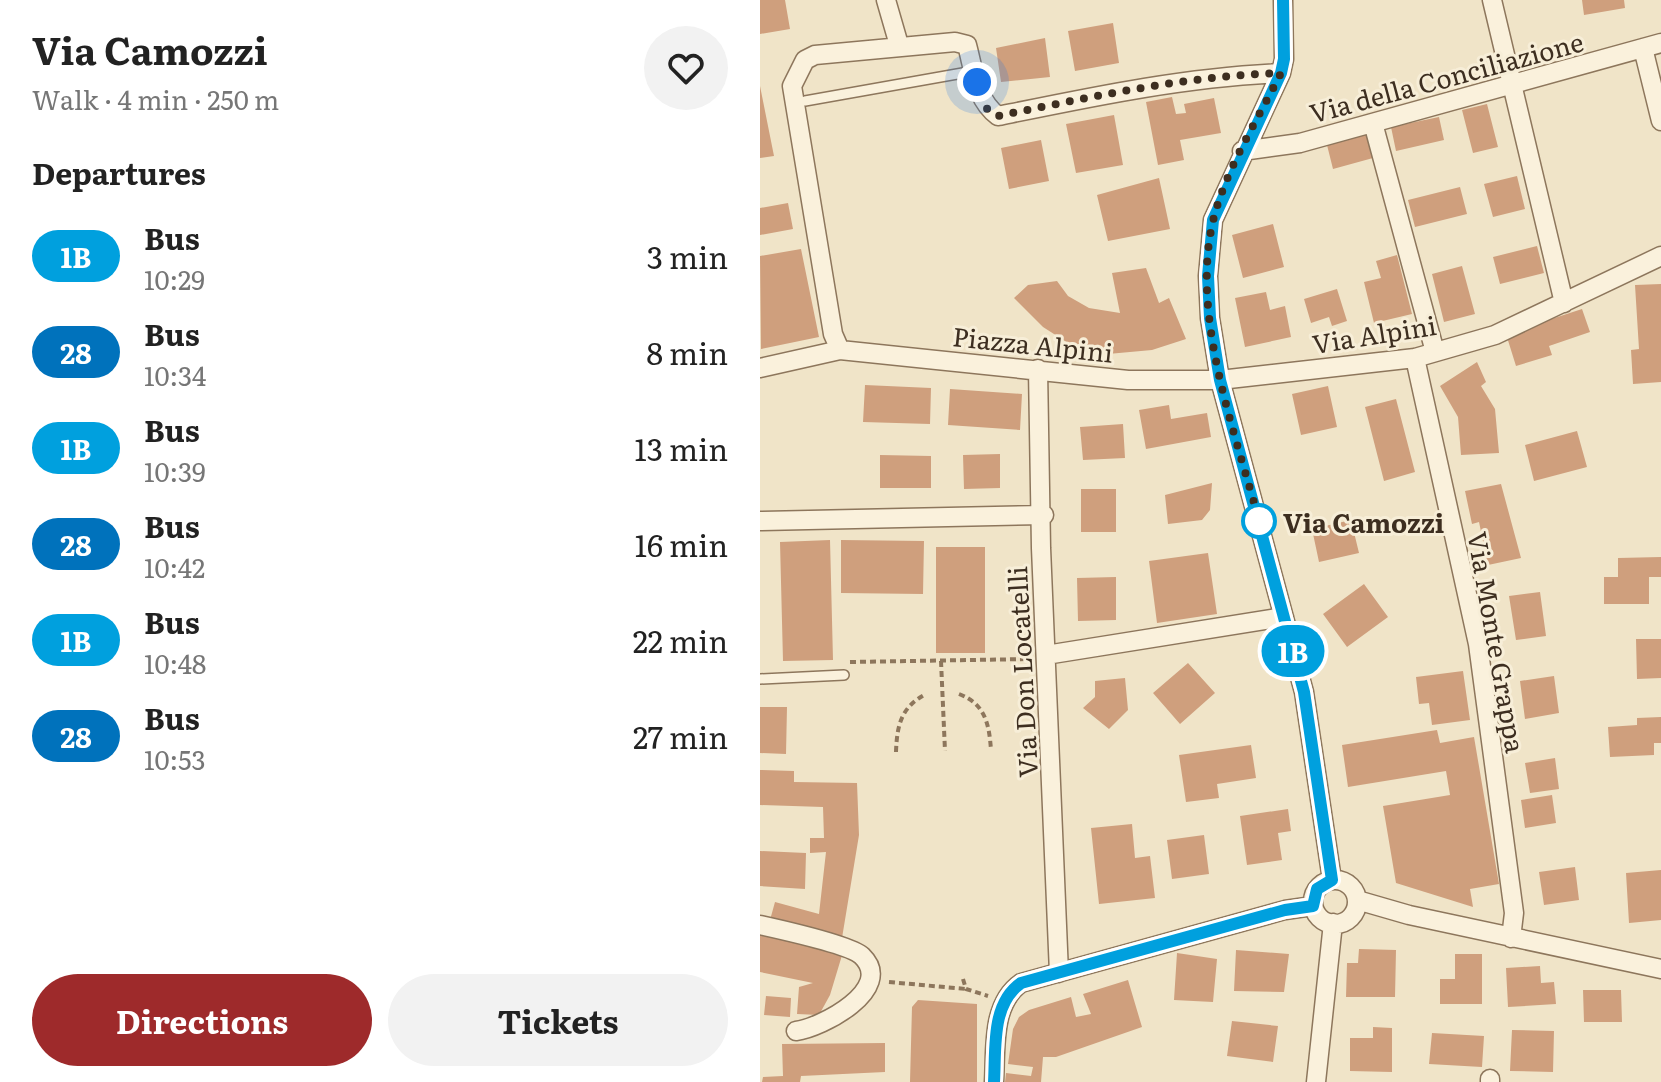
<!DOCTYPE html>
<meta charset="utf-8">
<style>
body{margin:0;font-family:Literata,serif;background:#f2f2f2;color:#222;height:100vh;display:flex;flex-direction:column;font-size:30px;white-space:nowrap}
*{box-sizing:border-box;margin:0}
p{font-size:26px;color:#767676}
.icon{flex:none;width:44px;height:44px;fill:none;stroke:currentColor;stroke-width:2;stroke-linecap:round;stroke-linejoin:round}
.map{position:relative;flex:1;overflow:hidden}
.details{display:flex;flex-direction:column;background:#fff;width:760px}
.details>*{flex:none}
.badge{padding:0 16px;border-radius:26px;font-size:28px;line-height:52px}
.you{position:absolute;width:40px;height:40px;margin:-20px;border:6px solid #fff;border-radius:50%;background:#1a73e8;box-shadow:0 0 0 12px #1a73e833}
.map>.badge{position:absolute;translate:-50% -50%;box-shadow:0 0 0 4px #fff}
h2{padding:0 32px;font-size:30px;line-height:72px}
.round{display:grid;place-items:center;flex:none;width:84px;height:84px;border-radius:42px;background:#f2f2f2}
.overview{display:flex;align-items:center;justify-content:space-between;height:136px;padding:0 32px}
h1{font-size:38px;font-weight:700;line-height:60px}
.primary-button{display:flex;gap:16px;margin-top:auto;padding:16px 32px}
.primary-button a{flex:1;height:92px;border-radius:48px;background:#9e2a2b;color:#fff;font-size:32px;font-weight:700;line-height:92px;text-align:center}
.primary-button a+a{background:#f2f2f2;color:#222}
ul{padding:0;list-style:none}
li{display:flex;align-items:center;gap:24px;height:96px;padding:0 32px}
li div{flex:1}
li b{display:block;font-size:30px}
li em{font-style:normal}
li .badge{min-width:88px;font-weight:700;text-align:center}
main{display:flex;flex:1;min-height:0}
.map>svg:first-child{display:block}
.building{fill:#cf9f7d}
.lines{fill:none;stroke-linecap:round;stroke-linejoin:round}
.service-casing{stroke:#8d765c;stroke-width:12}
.minor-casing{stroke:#8d765c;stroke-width:21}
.path{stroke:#8d765c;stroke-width:4;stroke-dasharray:6 4;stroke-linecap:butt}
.service{stroke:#faf1dc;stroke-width:9}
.minor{stroke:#faf1dc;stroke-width:18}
.line-casing{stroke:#fff;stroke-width:18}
.line{stroke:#00a0de;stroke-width:12}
.walk{stroke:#3d2e20;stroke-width:8;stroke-dasharray:0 14.4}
.stop-dot{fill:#fff;stroke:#00a0de;stroke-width:4}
.labels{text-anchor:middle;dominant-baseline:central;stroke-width:6;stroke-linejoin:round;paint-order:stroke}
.street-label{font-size:26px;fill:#3d2e20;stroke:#f7eed8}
.stop-label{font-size:26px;font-weight:bold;fill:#3d2e20;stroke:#f7eed8;text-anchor:start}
</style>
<main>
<section class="details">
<div class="overview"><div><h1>Via Camozzi</h1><p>Walk · 4 min · 250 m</p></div><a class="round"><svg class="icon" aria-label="heart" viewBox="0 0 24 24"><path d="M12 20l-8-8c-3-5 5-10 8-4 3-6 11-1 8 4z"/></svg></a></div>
<h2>Departures</h2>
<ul>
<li><span class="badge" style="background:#00a0de;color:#fff">1B</span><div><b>Bus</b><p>10:29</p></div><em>3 min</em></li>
<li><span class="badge" style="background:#0072bc;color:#fff">28</span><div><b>Bus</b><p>10:34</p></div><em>8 min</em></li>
<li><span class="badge" style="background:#00a0de;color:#fff">1B</span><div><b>Bus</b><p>10:39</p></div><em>13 min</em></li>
<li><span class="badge" style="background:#0072bc;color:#fff">28</span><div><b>Bus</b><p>10:42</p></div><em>16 min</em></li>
<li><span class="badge" style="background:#00a0de;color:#fff">1B</span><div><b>Bus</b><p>10:48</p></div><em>22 min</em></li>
<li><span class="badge" style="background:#0072bc;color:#fff">28</span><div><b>Bus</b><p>10:53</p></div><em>27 min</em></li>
</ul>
<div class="primary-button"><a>Directions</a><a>Tickets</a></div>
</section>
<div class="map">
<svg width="901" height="1082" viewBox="0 0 901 1082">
<rect width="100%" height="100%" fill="#f0e4c8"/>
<path class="building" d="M 0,0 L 25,0 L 30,29 L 0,34 Z
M 822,0 L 864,0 L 865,8 L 824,15 Z
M 353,23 L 359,63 L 315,71 L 308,31 Z
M 285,38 L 290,77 L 241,82 L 236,48 Z
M 0,86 L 14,156 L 0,158 Z
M 412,97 L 416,114 L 426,113 L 424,104 L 454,98 L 461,133 L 420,140 L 424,160 L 398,165 L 386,102 Z
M 727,104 L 738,147 L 713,153 L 702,110 Z
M 354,115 L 363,165 L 316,173 L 306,124 Z
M 679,117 L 684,140 L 636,151 L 631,127 Z
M 606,131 L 613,158 L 573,169 L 566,141 Z
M 281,140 L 289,181 L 249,189 L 241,148 Z
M 757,176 L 765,209 L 733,217 L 724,184 Z
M 399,178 L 410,229 L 348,241 L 337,195 Z
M 700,187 L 707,214 L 655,227 L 648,200 Z
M 28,203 L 33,229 L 0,235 L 0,208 Z
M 513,224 L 524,267 L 483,278 L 472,235 Z
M 777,246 L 784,273 L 740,284 L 733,257 Z
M 41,249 L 59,337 L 1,349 L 0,256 Z
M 637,255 L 652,314 L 614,323 L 604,282 L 621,278 L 616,261 Z
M 702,266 L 715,314 L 684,322 L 672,274 Z
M 386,268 L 399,303 L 409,298 L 426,339 L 392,350 L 348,354 L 308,343 L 283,327 L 254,298 L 268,285 L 297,281 L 308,296 L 329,308 L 360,313 L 352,273 Z
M 901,284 L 901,382 L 873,384 L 871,350 L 879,349 L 875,285 Z
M 577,289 L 587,321 L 572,326 L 569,317 L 551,323 L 544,299 Z
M 506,292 L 510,310 L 525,306 L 531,337 L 485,347 L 475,298 Z
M 822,309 L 830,332 L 789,346 L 792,355 L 756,366 L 746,334 Z
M 717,362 L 726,382 L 721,386 L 735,409 L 739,453 L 701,455 L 698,417 L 680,386 Z
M 105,385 L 171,388 L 170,424 L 103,422 Z
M 568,386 L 577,427 L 541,435 L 532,394 Z
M 190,389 L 262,394 L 260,430 L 188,425 Z
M 636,399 L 655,472 L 624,481 L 605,407 Z
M 409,405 L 411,419 L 447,413 L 451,437 L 386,449 L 379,410 Z
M 363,424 L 365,458 L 323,460 L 320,427 Z
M 817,431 L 827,467 L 774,481 L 765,445 Z
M 240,454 L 240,488 L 204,489 L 203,455 Z
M 120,455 L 171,456 L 171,488 L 120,488 Z
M 452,483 L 450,510 L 442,520 L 408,524 L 405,495 Z
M 741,484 L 761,558 L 728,565 L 719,522 L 712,524 L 705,491 Z
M 321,489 L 356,489 L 356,532 L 321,532 Z
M 591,520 L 599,553 L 559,562 L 552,529 Z
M 70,540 L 73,660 L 23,661 L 20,542 Z
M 81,540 L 164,541 L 163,594 L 81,593 Z
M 176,547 L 225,547 L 225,653 L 176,653 Z
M 448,553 L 457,614 L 397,623 L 389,561 Z
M 901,557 L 901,577 L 889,577 L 889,604 L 844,604 L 844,577 L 858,577 L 858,558 Z
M 356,577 L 356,620 L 318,621 L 317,578 Z
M 604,584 L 628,617 L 587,647 L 563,614 Z
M 780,592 L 786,636 L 756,640 L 749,596 Z
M 876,639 L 901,639 L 901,678 L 877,679 Z
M 428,663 L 455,693 L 420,724 L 393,693 Z
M 703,671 L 710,720 L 672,725 L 669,703 L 659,704 L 656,677 Z
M 794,676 L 799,713 L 765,719 L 760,681 Z
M 365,678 L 368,710 L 349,729 L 323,708 L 335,697 L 335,681 Z
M 0,707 L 27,707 L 26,754 L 0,753 Z
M 901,717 L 901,743 L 894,743 L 894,755 L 850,757 L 848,727 L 877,725 L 877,718 Z
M 677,730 L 680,743 L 714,737 L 739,884 L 710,889 L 713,907 L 636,883 L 623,806 L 690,795 L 686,771 L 588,787 L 582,745 Z
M 491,745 L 496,778 L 457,784 L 459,798 L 426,802 L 419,755 Z
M 795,758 L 799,789 L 770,793 L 765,763 Z
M 0,770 L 34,771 L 34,782 L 97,783 L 99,835 L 82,938 L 10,920 L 15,902 L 59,914 L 66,852 L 50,853 L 50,838 L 64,838 L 63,807 L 0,805 Z
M 792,795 L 796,823 L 765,828 L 761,800 Z
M 528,809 L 531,831 L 518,833 L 522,860 L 487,865 L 480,816 Z
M 372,824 L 375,858 L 390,856 L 395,898 L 339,904 L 331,828 Z
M 444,835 L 449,874 L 412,879 L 407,840 Z
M 0,851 L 46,853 L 45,889 L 0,886 Z
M 815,867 L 819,900 L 784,905 L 779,872 Z
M 901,870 L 901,920 L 869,923 L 866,873 Z
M 0,932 L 83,952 L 70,995 L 59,1015 L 37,1014 L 39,987 L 53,983 L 0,972 Z
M 599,949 L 636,950 L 635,997 L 586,997 L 587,963 L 598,963 Z
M 476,950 L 529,954 L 524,992 L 474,991 Z
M 417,953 L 457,959 L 453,1002 L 414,1000 Z
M 695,954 L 722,954 L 722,1004 L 680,1004 L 680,979 L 695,979 Z
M 780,966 L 781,983 L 794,982 L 796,1004 L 748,1007 L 746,968 Z
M 368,980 L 382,1027 L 296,1057 L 283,1057 L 281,1082 L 245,1082 L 246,1073 L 271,1076 L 273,1067 L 248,1064 L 253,1029 L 259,1017 L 269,1010 L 311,997 L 316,1017 L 331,1014 L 323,994 Z
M 823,990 L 861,990 L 862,1022 L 824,1022 Z
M 6,996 L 31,998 L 30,1017 L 4,1015 Z
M 158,1000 L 217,1004 L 217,1082 L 150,1082 L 152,1007 Z
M 472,1021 L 518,1026 L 513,1062 L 467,1056 Z
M 613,1027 L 632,1028 L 632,1072 L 590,1071 L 590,1038 L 613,1038 Z
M 752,1030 L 794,1031 L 793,1072 L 750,1071 Z
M 672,1033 L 724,1036 L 722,1067 L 669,1064 Z
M 125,1043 L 125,1072 L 41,1076 L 40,1082 L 2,1082 L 3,1077 L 23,1076 L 22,1044 Z"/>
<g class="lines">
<defs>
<path id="service" d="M 45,101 L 214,71
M 0,679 L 84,675"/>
<path id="minor" d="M 126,0 L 139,45
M 523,0 L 524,59 L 521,73 L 453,220 L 448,276 L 450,318 L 460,380 L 544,692 L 572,880
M 732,0 L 804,303
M 883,48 L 901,121
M 613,123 L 675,352
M 482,151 L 540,143 L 901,43
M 80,350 L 73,334 L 32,86 L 45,60 L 55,55 L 195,42 L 207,45 C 214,71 216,100 238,116 C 331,97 425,77 521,73
M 655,358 L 718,644 L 754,913 L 751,938
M 0,368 L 80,350 L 368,380 L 460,380 L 655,358 L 735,335 L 901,256
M 278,369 L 281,548 L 299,973
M 0,521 L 284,515
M 286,655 L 524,617
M553 902a22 22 0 1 1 44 0a22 22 0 1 1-44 0Z
M 597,900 L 649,915 L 901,969
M 0,925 C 18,929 91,945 102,956 C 136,989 61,1028 36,1031
M 234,1082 C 236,1049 231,1004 261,983 L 525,910 L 553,906
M 556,1082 L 573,923
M 730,1082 L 730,1079"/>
</defs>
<use href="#service" class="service-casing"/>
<use href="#minor" class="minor-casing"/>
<path class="path" d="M 181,661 L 185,751
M 90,662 L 269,659
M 199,694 C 225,704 229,723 231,750
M 136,752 C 137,725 141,707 166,694
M 203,979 L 206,989 L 228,996
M 129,982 L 206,989"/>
<use href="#service" class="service"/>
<use href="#minor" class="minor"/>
</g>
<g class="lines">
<defs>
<path id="line" d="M 234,1082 C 236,1048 231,1004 261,983 L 525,910 L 553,906 L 557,889 L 572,880 L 544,692 L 460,380 L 450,318 L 448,276 L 453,220 L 521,73 L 524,59 L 523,0"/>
</defs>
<use href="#line" class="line-casing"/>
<use href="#line" class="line"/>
<path class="walk" d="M 217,82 L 226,108 L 238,116 C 331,97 425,76 521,73 C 498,119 467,167 454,217 C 429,313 475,431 500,524 L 499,521"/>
</g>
<circle class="stop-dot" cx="499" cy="521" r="16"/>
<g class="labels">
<g class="street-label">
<text transform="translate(686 76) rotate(-15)">Via della Conciliazione</text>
<text transform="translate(614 333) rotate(-9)">Via Alpini</text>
<text transform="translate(273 343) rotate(6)">Piazza Alpini</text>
<text transform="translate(738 642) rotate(80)">Via Monte Grappa</text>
<text transform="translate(261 672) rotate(-93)">Via Don Locatelli</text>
</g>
<g class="stop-label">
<text x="523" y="521">Via Camozzi</text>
</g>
</g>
</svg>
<div class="you" style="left:217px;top:82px"></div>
<b class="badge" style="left:533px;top:651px;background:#00a0de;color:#fff">1B</b>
</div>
</main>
